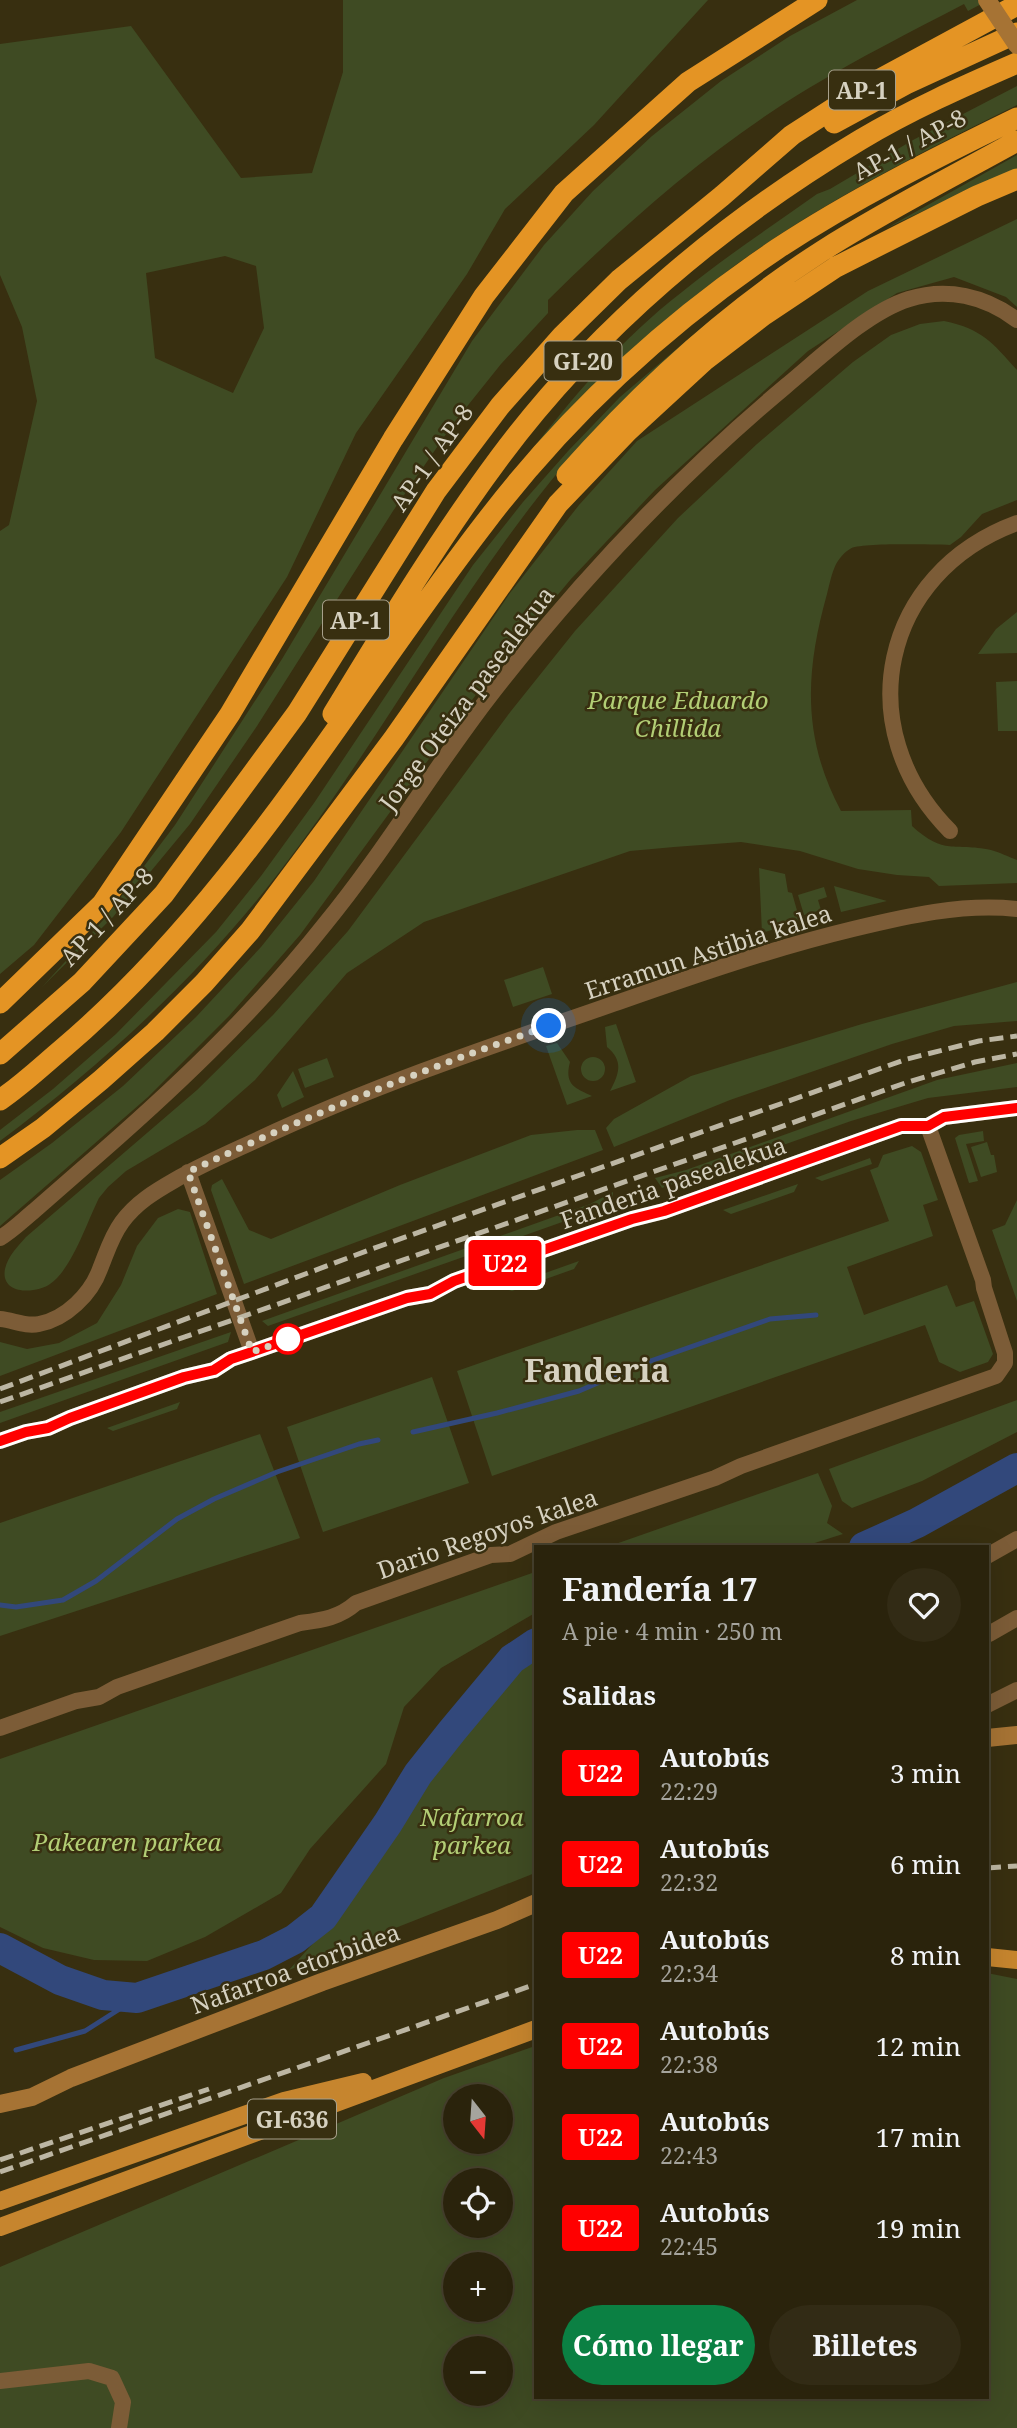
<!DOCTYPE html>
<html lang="es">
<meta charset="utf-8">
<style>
body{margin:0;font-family:"Noto Serif",serif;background:#322b15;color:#f1f3f6;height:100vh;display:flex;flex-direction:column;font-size:26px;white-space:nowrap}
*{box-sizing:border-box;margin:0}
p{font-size:23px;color:#a5a49d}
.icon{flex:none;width:38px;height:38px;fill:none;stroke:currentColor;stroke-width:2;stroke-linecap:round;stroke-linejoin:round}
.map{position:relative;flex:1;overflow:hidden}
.side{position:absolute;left:534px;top:1545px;width:455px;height:854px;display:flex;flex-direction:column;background:#2a230c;border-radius:0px;box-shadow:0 7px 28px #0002,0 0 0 2px #46402d}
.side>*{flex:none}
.badge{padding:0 14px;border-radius:5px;font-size:24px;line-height:46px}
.needle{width:46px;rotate:163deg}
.fabs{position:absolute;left:443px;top:2084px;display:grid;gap:14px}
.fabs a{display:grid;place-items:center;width:70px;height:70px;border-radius:50%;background:#2a230c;box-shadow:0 7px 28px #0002,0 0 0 2px #46402d;font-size:35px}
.you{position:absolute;width:35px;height:35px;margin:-18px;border:5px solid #fff;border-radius:50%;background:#1a73e8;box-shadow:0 0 0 10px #1a73e833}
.map>.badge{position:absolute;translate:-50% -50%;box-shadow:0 0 0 4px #fff}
h2{padding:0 28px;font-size:26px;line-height:63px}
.round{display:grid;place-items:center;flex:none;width:74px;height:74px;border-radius:37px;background:#322b15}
.head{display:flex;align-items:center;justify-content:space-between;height:119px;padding:0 28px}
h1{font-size:33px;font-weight:700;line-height:52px}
.action{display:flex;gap:14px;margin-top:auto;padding:14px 28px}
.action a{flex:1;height:80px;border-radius:42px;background:#0b8043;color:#fff;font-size:28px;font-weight:700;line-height:80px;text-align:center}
.action a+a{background:#322b15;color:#f1f3f6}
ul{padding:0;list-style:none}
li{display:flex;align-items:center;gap:21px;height:91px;padding:0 28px}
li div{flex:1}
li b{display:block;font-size:26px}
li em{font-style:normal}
li .badge{min-width:77px;font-weight:700;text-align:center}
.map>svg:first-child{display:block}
.green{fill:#3f4b23;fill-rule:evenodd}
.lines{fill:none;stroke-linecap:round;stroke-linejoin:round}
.stream{stroke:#32487b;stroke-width:5}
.river{stroke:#32487b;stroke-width:30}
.street{stroke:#7c5c37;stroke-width:16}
.secondary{stroke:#a67334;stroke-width:18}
.primary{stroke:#c6852e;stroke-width:18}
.highway{stroke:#e49424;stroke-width:21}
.rail{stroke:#bcb6a3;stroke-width:5;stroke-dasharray:14 7;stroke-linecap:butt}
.secondary-bridge{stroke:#a67334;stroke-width:18}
.line-casing{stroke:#fff;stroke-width:16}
.line{stroke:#f00;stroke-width:10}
.walk{stroke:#d6d1c0;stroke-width:7;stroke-dasharray:0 12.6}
.stop-dot{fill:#fff;stroke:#f00;stroke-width:3.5}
.labels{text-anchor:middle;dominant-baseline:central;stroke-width:5;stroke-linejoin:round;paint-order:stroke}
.shield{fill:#382f10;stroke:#a7a08b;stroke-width:2}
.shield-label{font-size:23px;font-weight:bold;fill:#d6d1c0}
.street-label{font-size:24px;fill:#d6d1c0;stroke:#382f10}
.park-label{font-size:24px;font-style:italic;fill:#b2ce75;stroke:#382f10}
.district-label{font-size:32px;font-weight:bold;fill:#d6d1c0;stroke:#382f10}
</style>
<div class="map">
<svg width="1017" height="2428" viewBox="0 0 1017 2428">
<rect width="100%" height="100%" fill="#382f10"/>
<path class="green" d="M 343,0 L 708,0 L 594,125 L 505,209 L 467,274 L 356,433 L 287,577 L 121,832 L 34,945 L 0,974 L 0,531 L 9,525 L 37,401 L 22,327 L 0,275 L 0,44 L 131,26 L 241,178 L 312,173 L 343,72 ZM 225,256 L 256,266 L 264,328 L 233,393 L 155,358 L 146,273 Z
M 857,0 L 989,0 L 968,11 L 964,4 C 912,31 859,58 809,88 C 713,146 628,221 548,300 L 548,313 L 501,364 L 453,424 L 393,511 L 257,726 L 190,824 L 113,917 L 42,987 L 105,918 L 175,825 L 282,659 L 472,341 L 544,245 L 593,191 L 652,136 L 721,81 L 790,36 Z
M 1017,86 L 1017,105 C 936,145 854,186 779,235 C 684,297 603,374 527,456 C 573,397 622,338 682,292 C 725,257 772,226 817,194 L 830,189 L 913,140 Z
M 1017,155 L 1017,170 L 983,183 L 885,229 Z
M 1017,219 L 1017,307 L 1006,297 L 954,277 L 897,293 L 808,351 L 655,490 L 571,579 L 489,677 L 300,935 L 229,1016 L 148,1097 L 0,1226 L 0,1180 L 52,1143 L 123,1086 L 196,1017 L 261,947 L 314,881 L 510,593 L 579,505 L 637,441 L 868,291 Z
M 713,318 C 658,371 599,422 550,482 C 450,606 375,749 277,875 C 199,976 102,1065 0,1141 L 0,1130 L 53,1089 L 116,1034 L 216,932 L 261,876 L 314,803 L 473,565 L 523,502 L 569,450 L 620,397 Z
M 944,321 C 982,329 992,342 1017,370 L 1017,500 L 982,514 L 961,537 L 950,545 C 934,545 860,542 850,549 C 833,560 832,576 827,594 C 805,672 802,738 841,811 L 911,810 L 912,826 C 945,856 953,842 991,850 C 999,852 1009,857 1017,860 L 1017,883 L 939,886 L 929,877 L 897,875 L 858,869 L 800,851 L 741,842 L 674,847 L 630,851 L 424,922 L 347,973 L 255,1080 L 205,1124 L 126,1171 L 108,1187 L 99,1198 C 87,1222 72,1269 50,1284 C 36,1294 0,1295 5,1269 C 8,1256 18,1246 26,1237 L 197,1090 L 273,1015 L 348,931 L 511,711 L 575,631 L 678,518 L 757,444 L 853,362 L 891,335 L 920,324 Z
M 1017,612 L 1017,653 L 978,654 L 996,629 Z
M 1017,681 L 1017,731 L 998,731 L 996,682 Z
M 759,868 L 785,874 L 788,892 L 792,893 L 800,921 L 762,933 Z
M 834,886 L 887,901 L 841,912 Z
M 824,887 L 827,897 L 818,900 L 821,910 L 804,915 L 798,895 Z
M 543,967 L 552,994 L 513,1007 L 504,980 Z
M 1017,982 L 1017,1021 L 954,1026 L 892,1044 L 730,1100 L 614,1147 L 606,1128 L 614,1119 L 691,1076 L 862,1024 Z
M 616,1024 L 636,1082 L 610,1091 C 619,1074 624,1061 607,1047 L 605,1027 Z
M 557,1043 L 570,1062 C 564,1085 575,1088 592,1096 L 567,1105 L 546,1046 Z
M581 1069a12 12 0 1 1 24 0a12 12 0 1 1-24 0Z
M 327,1058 L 334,1077 L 305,1088 L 298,1069 Z
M 1017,1063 L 1017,1087 L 928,1098 L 851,1121 L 662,1188 L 655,1178 L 686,1170 L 937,1080 Z
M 293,1071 L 304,1097 L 282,1108 L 277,1095 Z
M 577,1130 L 595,1130 L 603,1150 L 244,1284 L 211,1190 L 212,1185 L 222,1179 L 249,1230 L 271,1239 L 400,1185 L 531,1135 Z
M 983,1131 L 984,1141 L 966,1144 L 978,1181 L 969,1183 L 955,1138 L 959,1135 Z
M 987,1142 L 991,1155 L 994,1155 L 997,1172 L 981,1177 L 971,1147 Z
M 912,1146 L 921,1152 L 938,1200 L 923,1205 L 933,1236 L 847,1267 L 864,1315 L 947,1285 L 956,1307 L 974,1301 L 993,1354 L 988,1362 L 960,1372 L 939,1362 L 925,1325 L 492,1476 L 457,1371 L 889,1221 L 870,1170 L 878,1167 L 883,1155 Z
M 870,1158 L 872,1164 L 822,1181 L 815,1178 Z
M 798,1184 L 794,1192 L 731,1214 L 723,1210 Z
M 613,1192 L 613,1204 L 268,1326 L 262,1321 L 590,1204 Z
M 1017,1200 L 1017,1301 L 992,1230 L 1005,1225 Z
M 178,1209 L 190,1212 L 217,1294 L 0,1376 L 0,1342 L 27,1349 L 59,1343 L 97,1323 L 121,1285 L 137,1246 L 158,1218 Z
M 579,1261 L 574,1269 L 512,1291 L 503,1288 Z
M 231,1332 L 228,1342 L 0,1423 L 0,1412 Z
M 432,1377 L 469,1483 L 323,1532 L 287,1427 Z
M 1017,1400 L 1017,1432 L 922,1481 L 852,1508 L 842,1501 L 829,1469 Z
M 180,1402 L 177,1409 L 113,1431 L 107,1428 Z
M 260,1434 L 300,1538 L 0,1636 L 0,1523 Z
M 818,1473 L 832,1506 L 827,1523 L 843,1534 L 802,1547 L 607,1547 Z
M 535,1572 L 535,1613 L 441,1668 L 404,1707 L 386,1764 L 310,1849 L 281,1893 L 205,1937 L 147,1961 L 94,1960 L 43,1948 L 0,1927 L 0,1759 Z
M 535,1649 L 535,1873 L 289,1970 L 336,1918 L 388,1844 L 474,1710 L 529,1652 Z
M 987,1973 L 1017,1979 L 1017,2428 L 0,2428 L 0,2267 L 444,2078 L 535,2046 L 536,2398 L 987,2398 ZM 455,2096 L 500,2096 L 500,2142 L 455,2142 ZM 455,2180 L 500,2180 L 500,2226 L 455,2226 ZM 455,2264 L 500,2264 L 500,2310 L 455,2310 ZM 455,2348 L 500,2348 L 500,2394 L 455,2394 Z"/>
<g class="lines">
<path class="stream" d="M 413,1432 L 497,1413 L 579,1391 L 642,1364 L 770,1319 L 816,1315
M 0,1605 L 16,1607 L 63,1600 L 96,1581 L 177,1519 L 214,1499 L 277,1472 L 359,1444 L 378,1440
M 16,2050 L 85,2031 L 137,1998"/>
<path class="river" d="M 864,1547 L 917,1523 L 1017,1468
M 0,1948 L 60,1980 L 103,1995 L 137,1998 L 264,1955 L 295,1939 L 323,1917 L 388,1823 L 418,1774 L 452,1731 L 512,1659 L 536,1643"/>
<path class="street" d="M 950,831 C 848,728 881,573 1017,523
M 188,1172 L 252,1352
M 0,1238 C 12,1231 23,1220 34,1211 C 50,1197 66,1183 82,1169 C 170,1093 253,1015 325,924 C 384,852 432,771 489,697 C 577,584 676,478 786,386 C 820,358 867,312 909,299 C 947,287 985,296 1017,320
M 0,1319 C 13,1320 25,1327 39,1324 C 66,1319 91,1294 100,1269 C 107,1252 111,1237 122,1222 C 136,1203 154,1192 175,1180 C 201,1165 229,1153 257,1140 C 374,1085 497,1044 619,1002 C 696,975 774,948 853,929 C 907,916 962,903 1017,909
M 0,1441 L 26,1432 L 48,1428 L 70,1418 L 184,1377 L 214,1370 L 231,1359 L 252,1352 L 407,1298 L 430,1294 L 454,1281 L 632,1219 L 664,1211 L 901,1126 L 928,1126 L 944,1117 L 1017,1108
M 987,1556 L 1017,1539
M 989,1634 L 1017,1618
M 987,1705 L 1017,1690
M 0,1728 L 76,1701 L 99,1697 L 117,1687 L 300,1623 C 322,1620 339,1618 356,1603 L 491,1555 L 510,1554 L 556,1532 L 715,1478 L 741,1466 L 996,1376 L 1005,1363 L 1005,1353 L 984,1288 L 983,1280 L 928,1126
M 0,2381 L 89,2371 L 112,2378 L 123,2402 L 119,2428"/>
<path class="secondary" d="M 987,1738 L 1017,1735
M 0,2104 L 32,2097 L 71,2078 L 322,1982 L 497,1920 L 536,1903"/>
<path class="primary" d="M 987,1957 L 1017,1960
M 0,2201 L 284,2101 L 363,2082
M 0,2227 L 536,2029"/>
<path class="highway" d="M 834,123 L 906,84 L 1017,33
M 567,475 C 642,390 727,312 822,251 C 885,211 952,177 1017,141
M 333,714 C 386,627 439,539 500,457 C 596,328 723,222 860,140 C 910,110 964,86 1017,63
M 0,1003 L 102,904 L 230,714 L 393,439 L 484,296 L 564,193 L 688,82 L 817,0
M 0,1054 L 82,982 L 164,894 L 297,713 L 436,491 L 500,406 L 562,336 L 619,280 L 722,196 L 792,135 L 871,84 L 1017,5
M 0,1100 C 22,1085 41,1067 61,1050 C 235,903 347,702 484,524 C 565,417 666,324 777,249 C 853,199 935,158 1017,118
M 0,1158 L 43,1128 L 101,1080 L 155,1032 L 204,983 L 250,931 L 394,738 L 558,504 L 628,431 L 704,361 L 764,315 L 836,267 L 977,196 L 1017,179"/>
<path class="rail" d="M 0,1389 L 369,1250 L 907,1059 L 979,1041 L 1017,1036
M 0,1402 L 908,1082 L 975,1062 L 1017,1054
M 987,1868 L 1017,1866
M 0,2160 L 209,2089
M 0,2172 L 536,1984"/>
<path class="secondary-bridge" d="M 987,0 L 1017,45"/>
</g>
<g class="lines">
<defs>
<path id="line" d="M 0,1441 L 26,1432 L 48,1428 L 70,1418 L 184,1377 L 214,1370 L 231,1359 L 252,1352 L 407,1298 L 430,1294 L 454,1281 L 632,1219 L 664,1211 L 901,1126 L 928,1126 L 944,1117 L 1017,1108"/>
</defs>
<use href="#line" class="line-casing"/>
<use href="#line" class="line"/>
<path class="walk" d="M 288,1339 L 290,1339 L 252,1352 L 188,1172 C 306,1116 426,1068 549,1026"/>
</g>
<circle class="stop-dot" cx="288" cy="1339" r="14"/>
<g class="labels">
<g class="shield">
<rect x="829" y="70.5" width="66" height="39" rx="5"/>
<rect x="544.5" y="341.5" width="77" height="39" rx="5"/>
<rect x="323" y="600.5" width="66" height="39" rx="5"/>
<rect x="248" y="2099.5" width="88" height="39" rx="5"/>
</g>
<g class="shield-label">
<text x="862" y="90">AP-1</text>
<text x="583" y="361">GI-20</text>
<text x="356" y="620">AP-1</text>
<text x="292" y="2119">GI-636</text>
</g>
<g class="street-label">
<text transform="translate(909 144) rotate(-28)">AP-1 / AP-8</text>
<text transform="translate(431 457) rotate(-55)">AP-1 / AP-8</text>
<text transform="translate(466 698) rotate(-53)">Jorge Oteiza pasealekua</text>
<text transform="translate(106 916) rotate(-47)">AP-1 / AP-8</text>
<text transform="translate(708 951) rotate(-18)">Erramun Astibia kalea</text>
<text transform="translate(673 1182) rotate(-19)">Fanderia pasealekua</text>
<text transform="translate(487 1533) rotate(-19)">Dario Regoyos kalea</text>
<text transform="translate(295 1968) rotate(-20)">Nafarroa etorbidea</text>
</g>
<g class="park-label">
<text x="678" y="699">Parque Eduardo<tspan x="678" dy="28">Chillida</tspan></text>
<text x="472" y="1816">Nafarroa<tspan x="472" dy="28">parkea</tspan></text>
<text x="127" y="1841">Pakearen parkea</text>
</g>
<g class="district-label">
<text x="597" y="1369">Fanderia</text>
</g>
</g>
</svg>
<div class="fabs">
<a><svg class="needle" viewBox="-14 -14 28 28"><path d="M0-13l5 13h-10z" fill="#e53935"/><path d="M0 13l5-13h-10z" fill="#a5a49d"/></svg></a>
<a><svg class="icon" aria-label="locate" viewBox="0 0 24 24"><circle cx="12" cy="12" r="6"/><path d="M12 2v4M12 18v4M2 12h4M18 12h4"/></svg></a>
<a>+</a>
<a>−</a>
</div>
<div class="you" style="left:549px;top:1026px"></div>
<b class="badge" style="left:505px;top:1263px;background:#f00;color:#fff">U22</b>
<section class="side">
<div class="head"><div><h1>Fandería 17</h1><p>A pie · 4 min · 250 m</p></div><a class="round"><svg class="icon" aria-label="heart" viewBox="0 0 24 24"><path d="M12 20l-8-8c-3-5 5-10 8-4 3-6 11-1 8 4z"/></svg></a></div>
<h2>Salidas</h2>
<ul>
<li><span class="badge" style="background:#f00;color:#fff">U22</span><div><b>Autobús</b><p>22:29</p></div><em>3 min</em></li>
<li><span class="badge" style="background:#f00;color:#fff">U22</span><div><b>Autobús</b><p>22:32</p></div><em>6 min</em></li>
<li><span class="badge" style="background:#f00;color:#fff">U22</span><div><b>Autobús</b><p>22:34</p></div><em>8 min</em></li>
<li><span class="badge" style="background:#f00;color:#fff">U22</span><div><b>Autobús</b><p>22:38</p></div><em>12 min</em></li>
<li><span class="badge" style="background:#f00;color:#fff">U22</span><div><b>Autobús</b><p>22:43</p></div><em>17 min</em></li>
<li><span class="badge" style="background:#f00;color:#fff">U22</span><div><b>Autobús</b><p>22:45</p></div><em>19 min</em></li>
</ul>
<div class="action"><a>Cómo llegar</a><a>Billetes</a></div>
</section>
</div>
